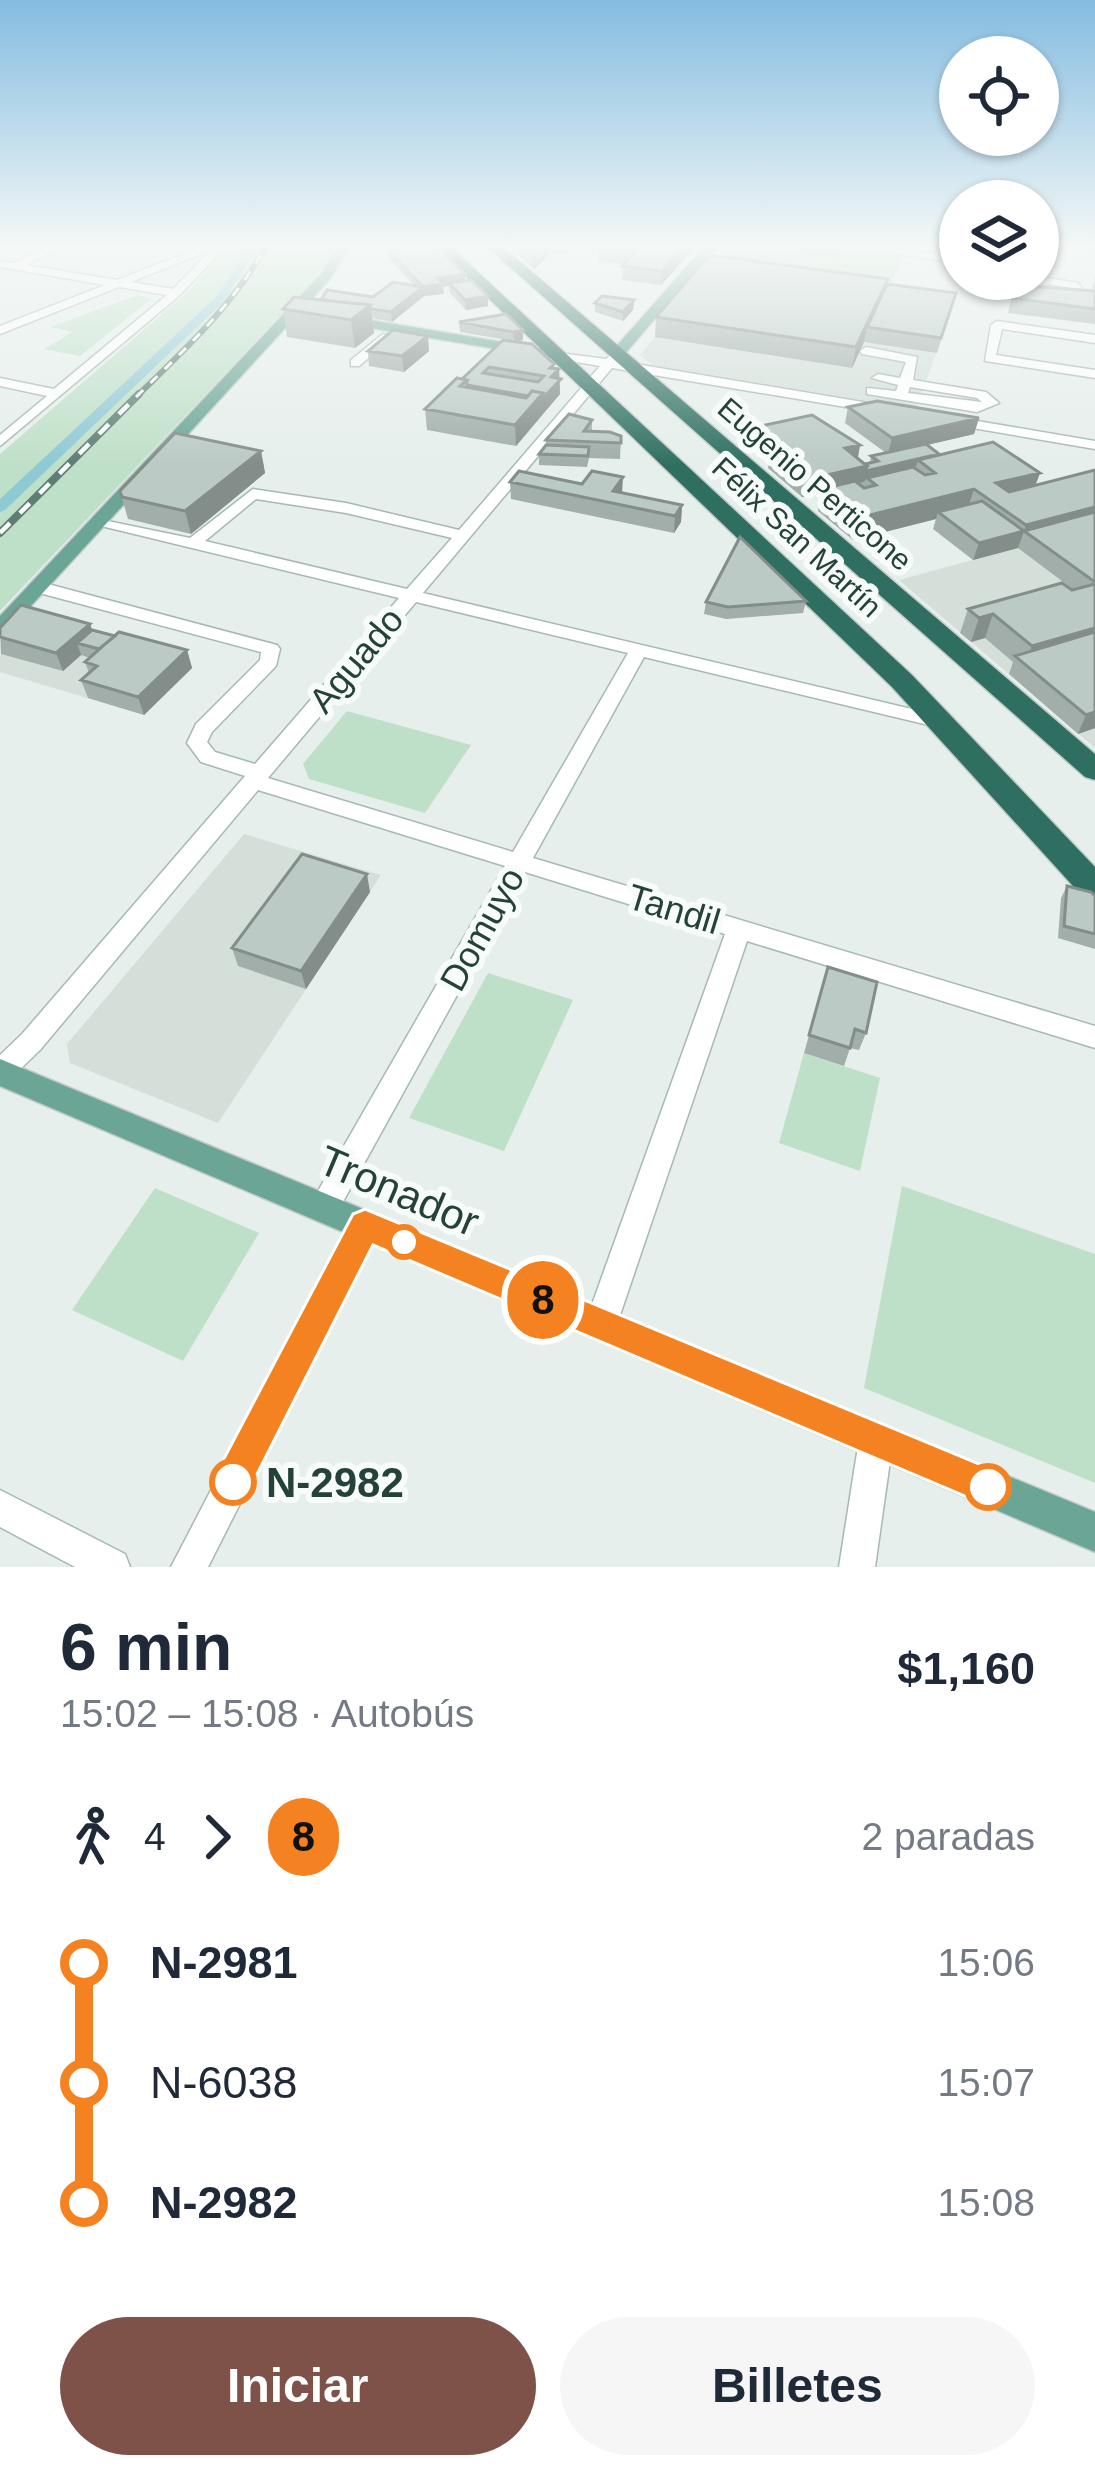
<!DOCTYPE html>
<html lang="es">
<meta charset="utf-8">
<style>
body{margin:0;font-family:Arial,sans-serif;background:#f6f6f7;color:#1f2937;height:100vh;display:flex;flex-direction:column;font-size:45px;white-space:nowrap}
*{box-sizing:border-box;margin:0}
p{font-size:39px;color:#747a83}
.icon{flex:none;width:66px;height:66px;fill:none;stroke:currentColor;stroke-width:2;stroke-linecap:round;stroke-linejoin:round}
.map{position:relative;height:1567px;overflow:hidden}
.sheet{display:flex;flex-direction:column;background:#fff;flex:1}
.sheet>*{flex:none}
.badge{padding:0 24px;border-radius:39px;font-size:42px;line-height:78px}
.fabs{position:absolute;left:939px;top:36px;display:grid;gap:24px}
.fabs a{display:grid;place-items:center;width:120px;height:120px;border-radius:50%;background:#fff;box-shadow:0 3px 9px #0004;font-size:60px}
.map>.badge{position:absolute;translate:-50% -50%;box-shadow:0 0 0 6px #fff}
.legs{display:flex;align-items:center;gap:18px;height:132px;padding:0 60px;font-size:39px}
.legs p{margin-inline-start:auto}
.headline{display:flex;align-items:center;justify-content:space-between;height:204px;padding:0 60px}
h1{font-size:66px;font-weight:600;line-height:90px}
.primary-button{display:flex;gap:24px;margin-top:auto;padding:24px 60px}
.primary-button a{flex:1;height:138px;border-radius:72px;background:#7f5249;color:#fff;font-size:48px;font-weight:600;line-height:138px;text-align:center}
.primary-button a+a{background:#f6f6f7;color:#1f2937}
ul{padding:0 60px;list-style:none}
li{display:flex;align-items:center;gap:42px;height:120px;font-size:45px}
li i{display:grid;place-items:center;width:18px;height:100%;margin:0 15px;background:currentColor}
li i::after{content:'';width:30px;height:30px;margin:-15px;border:9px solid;border-radius:50%;background:#fff}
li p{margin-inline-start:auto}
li:first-child i{background:linear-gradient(#0000 50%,currentColor 0)}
li:last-child i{background:linear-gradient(currentColor 50%,#0000 0)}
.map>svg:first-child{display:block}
.built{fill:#d4dfda}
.green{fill:#bfe0c8}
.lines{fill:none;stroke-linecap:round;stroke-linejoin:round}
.canal{fill:#8ec9d4;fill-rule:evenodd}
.minor-casing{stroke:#a8b8b2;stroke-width:3}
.major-casing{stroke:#c2cac8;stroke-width:3}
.highway-casing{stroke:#c2cac8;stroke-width:3}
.minor{fill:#fff;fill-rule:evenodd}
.major{fill:#6aa596;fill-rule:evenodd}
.highway{fill:#2f6f62;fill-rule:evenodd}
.rail-far1-casing{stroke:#5f7d75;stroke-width:6}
.rail-casing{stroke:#5f7d75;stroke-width:8}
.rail-far1{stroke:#f7fbf9;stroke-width:3;stroke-dasharray:10;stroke-linecap:butt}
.rail{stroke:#f7fbf9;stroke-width:4.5;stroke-dasharray:14;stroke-linecap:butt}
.wall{fill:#a1aea9}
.shaded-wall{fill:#838d89}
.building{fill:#bbcac4;stroke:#838d89;stroke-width:3;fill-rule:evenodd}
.line-1{fill:#f58220;stroke:#fff;stroke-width:3}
.stop-1-dot{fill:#fff;stroke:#f58220;stroke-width:6}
.labels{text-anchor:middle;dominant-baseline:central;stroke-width:12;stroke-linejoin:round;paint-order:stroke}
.far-street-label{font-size:30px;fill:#24423a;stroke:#f7fbf9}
.street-label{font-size:36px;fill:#24423a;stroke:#f7fbf9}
.near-street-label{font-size:42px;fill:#24423a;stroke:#f7fbf9}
.near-stop-label{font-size:42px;font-weight:bold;fill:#24423a;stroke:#f7fbf9;text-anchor:start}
</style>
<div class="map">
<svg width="1095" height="1567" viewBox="0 0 1095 1567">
<rect width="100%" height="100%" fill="#e6efeb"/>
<path class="built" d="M 707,273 L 953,307 L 916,409 L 652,365 L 640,355 Z
M 1095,527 L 1095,748 L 899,580 Z
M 28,623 L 192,668 L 144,715 L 0,672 L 0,655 Z
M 244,834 L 381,875 L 218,1123 L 70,1063 L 67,1044 Z"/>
<path class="green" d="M 230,246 L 338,246 L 311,283 L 0,611 L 0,454 L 190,290 Z
M 729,246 L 813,246 L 903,257 L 891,284 L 717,261 Z
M 138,295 L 151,299 L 80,356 L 44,349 L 73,332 L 50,327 Z
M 347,711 L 471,745 L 425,813 L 309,779 L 303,764 Z
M 488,973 L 573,1000 L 504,1151 L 409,1118 Z
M 804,1053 L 880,1078 L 860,1171 L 779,1143 Z
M 902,1186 L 1095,1254 L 1095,1483 L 864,1388 Z
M 155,1188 L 259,1233 L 183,1361 L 72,1310 Z"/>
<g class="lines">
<path class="canal" d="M 250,246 L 260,246 L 223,302 L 5,510 L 0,512 L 0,499 L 215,298 Z"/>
<defs>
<path id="minor" d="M 50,246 L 63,246 L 26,265 L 117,280 L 204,246 L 226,246 L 180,295 L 0,446 L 0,435 L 47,396 L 0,386 L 0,378 L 54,389 L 167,295 L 119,287 L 0,334 L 0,326 L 105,285 L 0,267 L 0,261 L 14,263 ZM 211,250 L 173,289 L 131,282 Z
M 842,246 L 872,246 L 960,257 L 960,263 Z
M 1079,246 L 1095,246 L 1095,250 L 1080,248 Z
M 1048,278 L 1078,283 L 1089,298 L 1083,301 L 1040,297 L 1032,285 ZM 1049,284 L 1070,288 L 1075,294 L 1048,292 L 1044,286 Z
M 997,321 L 1095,335 L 1095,343 L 1002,329 L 996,355 L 1095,370 L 1095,378 L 985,361 L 991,325 Z
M 383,334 L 393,337 L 359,366 L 351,366 L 351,360 Z
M 866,347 L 917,357 L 913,380 L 986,392 L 999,403 L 977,412 L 867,394 L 867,388 L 896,391 L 898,385 L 872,378 L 878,374 L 900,378 L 906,362 L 862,354 L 860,351 ZM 910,387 L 977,398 L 982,402 L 908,393 Z
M 619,348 L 625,352 L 618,361 L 881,405 L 888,409 L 881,413 L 612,368 L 423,593 L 941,716 L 951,722 L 941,728 L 644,657 L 533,858 L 1095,1026 L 1095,1048 L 747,941 L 617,1324 L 612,1335 L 601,1340 L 590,1335 L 585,1324 L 725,934 L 525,872 L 334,1218 L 324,1222 L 314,1218 L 309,1208 L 314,1198 L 505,866 L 258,790 L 40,1050 L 9,1080 L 0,1084 L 0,1055 L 22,1034 L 245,776 L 201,762 L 187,743 L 196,724 L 260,660 L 261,652 L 32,591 L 32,583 L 44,583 L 277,645 L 280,649 L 276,666 L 212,732 L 207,742 L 215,752 L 255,764 L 399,598 L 93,524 L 93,518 L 190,538 L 253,489 L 346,503 L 459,530 L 600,366 L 552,358 L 552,352 L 606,359 ZM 256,499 L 346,513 L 452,538 L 407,589 L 205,541 ZM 416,602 L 628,653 L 513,852 L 268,778 Z
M 954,417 L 1095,441 L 1095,449 L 949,424 L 949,418 Z
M 365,1210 L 376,1215 L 380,1225 L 376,1235 L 208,1567 L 171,1567 L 354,1215 Z
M 876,1423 L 888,1428 L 893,1440 L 875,1567 L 839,1567 L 859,1440 L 864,1428 Z
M 0,1490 L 125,1554 L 130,1567 L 75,1567 L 0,1527 Z"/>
<path id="major" d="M 339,246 L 351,246 L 330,279 L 7,632 L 0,634 L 0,616 L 321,274 Z
M 705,246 L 717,246 L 624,355 L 614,355 L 614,349 Z
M 340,315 L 556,351 L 563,355 L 556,359 L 335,322 L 335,316 Z
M 0,1059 L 1095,1512 L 1095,1552 L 0,1086 Z"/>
<path id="highway" d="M 434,246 L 450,246 L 912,675 L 1095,867 L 1095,901 L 1083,897 L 892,687 Z
M 486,246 L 502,246 L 1095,754 L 1095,780 L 1085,777 Z"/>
</defs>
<use href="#minor" class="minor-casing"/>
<use href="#major" class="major-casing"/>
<use href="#highway" class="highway-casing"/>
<use href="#minor" class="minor"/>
<use href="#major" class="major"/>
<use href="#highway" class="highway"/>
<defs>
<path id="rail-far1" d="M 136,397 C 184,350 233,306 266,246"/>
<path id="rail" d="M 0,533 L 139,394"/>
</defs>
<use href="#rail-far1" class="rail-far1-casing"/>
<use href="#rail" class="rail-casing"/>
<use href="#rail-far1" class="rail-far1"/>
<use href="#rail" class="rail"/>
</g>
<path class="wall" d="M 389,246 L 436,246 L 465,281 L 488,296 L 488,306 L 466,310 L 450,293 L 449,286 L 443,287 L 444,294 L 424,296 L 392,322 L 372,318 L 374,333 L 355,348 L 287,337 L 283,309 L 321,300 L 373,297 L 414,285 L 390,260 L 389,251 L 395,250 L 395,248 L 392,249 Z
M 509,246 L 574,246 L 564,254 L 552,253 L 534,269 L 518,255 L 518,248 Z
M 591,246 L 696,246 L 661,285 L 622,280 L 624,264 L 598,261 L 599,248 Z
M 780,246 L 844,246 L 839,257 L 780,249 Z
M 1095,276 L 1095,324 L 1008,313 L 1015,285 L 1092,291 Z
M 887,284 L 956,293 L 937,353 L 864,342 L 852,368 L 655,337 L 656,317 Z
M 634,300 L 633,310 L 623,321 L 595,312 L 595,303 Z
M 506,314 L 523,340 L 514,342 L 554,368 L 559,369 L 560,394 L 516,446 L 427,430 L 425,409 L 507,340 L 460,332 L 459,322 Z
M 368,351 L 429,351 L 404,372 L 369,366 Z
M 848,407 L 979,418 L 974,434 L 927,445 L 939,454 L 1035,485 L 1095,470 L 1095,728 L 1078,734 L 1009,674 L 1013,662 L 985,638 L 971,642 L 960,633 L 968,609 L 1074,590 L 1018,548 L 973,560 L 933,529 L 936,519 L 853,540 L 818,511 L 822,492 L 802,497 L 768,468 L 770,451 L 759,442 L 761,426 L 860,445 L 858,458 L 865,464 L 870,463 L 871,456 L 886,453 L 845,423 Z
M 592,420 L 592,431 L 621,436 L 620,459 L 589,458 L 587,467 L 539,465 L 539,454 L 546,445 L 546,440 Z
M 261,451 L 265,473 L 191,534 L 128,519 L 120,491 Z
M 510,482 L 622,492 L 682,505 L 681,522 L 674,533 L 511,499 Z
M 806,601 L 803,613 L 726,619 L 704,614 L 706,602 Z
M 0,628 L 92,630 L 187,650 L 192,668 L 144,715 L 88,698 L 81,680 L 89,673 L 85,662 L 90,658 L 81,655 L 63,671 L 1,654 Z
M 1067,886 L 1095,896 L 1095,949 L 1058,938 L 1061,898 Z
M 370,892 L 306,989 L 238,966 L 232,948 Z
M 828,967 L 866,1033 L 859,1050 L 850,1048 L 844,1066 L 804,1053 Z"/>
<path class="shaded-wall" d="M 550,246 L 552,246 L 552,253 L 534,269 L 534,259 Z
M 685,246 L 696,246 L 661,285 L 662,271 Z
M 465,274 L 465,284 L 449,283 L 449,286 L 443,287 L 444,294 L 424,296 L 392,322 L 391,312 L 423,287 L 438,278 Z
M 888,279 L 867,327 L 864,342 L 852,368 L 856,347 Z
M 488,296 L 488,306 L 466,310 L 465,300 Z
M 634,300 L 633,310 L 623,321 L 623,312 Z
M 370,305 L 374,333 L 355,348 L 351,320 Z
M 523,330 L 523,340 L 514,342 L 513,332 Z
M 428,336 L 429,351 L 404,372 L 402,356 Z
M 554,364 L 554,375 L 559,369 L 560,394 L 543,414 L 543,398 L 550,368 Z
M 543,393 L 543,414 L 516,446 L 515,425 Z
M 979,418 L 974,434 L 888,454 L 892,438 Z
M 860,445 L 857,461 L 845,448 Z
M 261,451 L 265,473 L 191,534 L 185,511 Z
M 918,460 L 915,470 L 867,478 L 864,482 L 866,471 Z
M 867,466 L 864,482 L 826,491 L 822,489 L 822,492 L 802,497 L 805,480 Z
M 1040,473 L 1032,495 L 996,504 L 996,483 Z
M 623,477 L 622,494 L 613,491 Z
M 974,489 L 967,511 L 938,512 L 936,519 L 853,540 L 858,518 Z
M 682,505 L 681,522 L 674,533 L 675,516 Z
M 1095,507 L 1095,527 L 1024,531 L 1026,525 Z
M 1024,531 L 1018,548 L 973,560 L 979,543 Z
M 993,614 L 985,638 L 971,642 L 979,618 Z
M 90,624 L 97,642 L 77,643 L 81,655 L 63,671 L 56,653 Z
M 1095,628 L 1095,648 L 1025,664 L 1032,646 Z
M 187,650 L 192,668 L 144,715 L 138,697 Z
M 1095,712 L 1095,728 L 1078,734 L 1086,715 Z
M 367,874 L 370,892 L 306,989 L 301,971 Z"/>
<path class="building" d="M 397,246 L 436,246 L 465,274 L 438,278 L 443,284 L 423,287 L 391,312 L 371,309 L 370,305 L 321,300 L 327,290 L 373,297 L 393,282 L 423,287 L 389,251 L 400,249 Z
M 518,246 L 550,246 L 534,259 Z
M 600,246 L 685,246 L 662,271 L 622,266 L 636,252 Z
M 709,255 L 888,279 L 856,347 L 656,317 Z
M 471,280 L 488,296 L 465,300 L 449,283 Z
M 887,284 L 956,293 L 941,338 L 867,327 Z
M 1015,285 L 1095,291 L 1095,309 L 1012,298 Z
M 602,296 L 634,300 L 623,312 L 595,303 Z
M 294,297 L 370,305 L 351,320 L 283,309 Z
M 506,314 L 523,330 L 513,332 L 459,322 Z
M 393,330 L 428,336 L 402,356 L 368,351 Z
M 503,340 L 532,344 L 554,364 L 550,368 L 559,369 L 551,377 L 561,379 L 543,398 L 543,393 L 532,391 L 528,396 L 467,385 L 467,380 L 462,379 ZM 489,367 L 544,376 L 538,382 L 483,373 Z
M 457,378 L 467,380 L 460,386 L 526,398 L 532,391 L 543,393 L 515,425 L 425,409 Z
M 877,401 L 979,418 L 892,438 L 848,407 Z
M 569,414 L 592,420 L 584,431 L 610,432 L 621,436 L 621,443 L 546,440 Z
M 812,415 L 860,445 L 845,448 L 867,466 L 805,480 L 770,451 L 777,439 L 761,426 Z
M 175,433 L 261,451 L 185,511 L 122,497 L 120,491 Z
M 993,442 L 1040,473 L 996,483 L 1009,492 L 1095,470 L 1095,507 L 1026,525 L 974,489 L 858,518 L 822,489 L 855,481 L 864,488 L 876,485 L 867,478 L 913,467 L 925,475 L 935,473 L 918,460 Z
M 926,444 L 939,454 L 866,471 L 867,466 L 865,464 L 878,461 L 871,456 Z
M 546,445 L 589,447 L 588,456 L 539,454 Z
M 519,471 L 582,484 L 592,471 L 623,477 L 613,491 L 682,505 L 675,516 L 510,482 Z
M 982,501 L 1024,531 L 979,543 L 938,512 Z
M 1095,512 L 1095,582 L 1024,531 Z
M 740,537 L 806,601 L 728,607 L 706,602 Z
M 1062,583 L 1072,590 L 1095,584 L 1095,628 L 1032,646 L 993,614 L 979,618 L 968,609 Z
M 21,605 L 90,624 L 56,653 L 0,637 L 0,628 Z
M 92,630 L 115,636 L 99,649 L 77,643 Z
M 119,632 L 187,650 L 138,697 L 81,680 L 97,666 L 85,662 Z
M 1095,632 L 1095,712 L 1086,715 L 1015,656 Z
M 302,854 L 367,874 L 301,971 L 232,948 Z
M 1067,886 L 1091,892 L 1095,896 L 1095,934 L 1064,926 Z
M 828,967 L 877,982 L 866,1033 L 855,1029 L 850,1048 L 809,1035 Z"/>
<linearGradient id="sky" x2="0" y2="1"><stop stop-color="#84bce0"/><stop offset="0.53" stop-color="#f4f8f6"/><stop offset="1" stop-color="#f4f8f6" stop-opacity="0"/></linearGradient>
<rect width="1095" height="465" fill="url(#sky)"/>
<path class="line-1" d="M 365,1209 L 1001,1473 L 1007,1487 L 1001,1501 L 988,1506 L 373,1245 L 246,1496 L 233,1501 L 219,1496 L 213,1482 L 219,1468 L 353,1214 Z"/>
<g class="stop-1-dot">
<circle cx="404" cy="1242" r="15"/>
<circle cx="233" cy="1482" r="21"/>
<circle cx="988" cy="1487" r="21"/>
</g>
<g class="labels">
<g class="far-street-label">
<text transform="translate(815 484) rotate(41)">Eugenio Perticone</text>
<text transform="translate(797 537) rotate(43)">Félix San Martín</text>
</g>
<g class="street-label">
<text transform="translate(356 660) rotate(-50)">Aguado</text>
<text transform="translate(674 909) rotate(17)">Tandil</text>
<text transform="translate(482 929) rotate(-61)">Domuyo</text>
</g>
<g class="near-street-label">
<text transform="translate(399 1191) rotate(23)">Tronador</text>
</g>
<g class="near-stop-label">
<text x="266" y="1482">N-2982</text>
</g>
</g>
</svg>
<div class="fabs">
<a><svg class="icon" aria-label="locate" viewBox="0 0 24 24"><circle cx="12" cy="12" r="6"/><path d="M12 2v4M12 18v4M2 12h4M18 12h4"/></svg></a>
<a><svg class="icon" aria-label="layers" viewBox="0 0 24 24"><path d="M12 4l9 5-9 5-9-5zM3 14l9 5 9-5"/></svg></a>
</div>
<b class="badge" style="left:543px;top:1300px;background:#f58220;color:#111">8</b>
</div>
<section class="sheet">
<div class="headline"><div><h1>6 min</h1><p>15:02 – 15:08 · Autobús</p></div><b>$1,160</b></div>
<div class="legs"><svg class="icon" aria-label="walk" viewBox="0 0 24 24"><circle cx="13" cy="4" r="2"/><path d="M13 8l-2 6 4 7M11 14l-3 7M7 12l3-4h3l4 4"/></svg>4<svg class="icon" aria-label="forward" viewBox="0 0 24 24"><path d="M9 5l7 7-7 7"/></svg><b class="badge" style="background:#f58220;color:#111">8</b><p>2 paradas</p></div>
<ul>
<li><i style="color:#f58220"></i><b>N-2981</b><p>15:06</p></li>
<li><i style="color:#f58220"></i><span>N-6038</span><p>15:07</p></li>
<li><i style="color:#f58220"></i><b>N-2982</b><p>15:08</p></li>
</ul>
<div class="primary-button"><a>Iniciar</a><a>Billetes</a></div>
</section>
